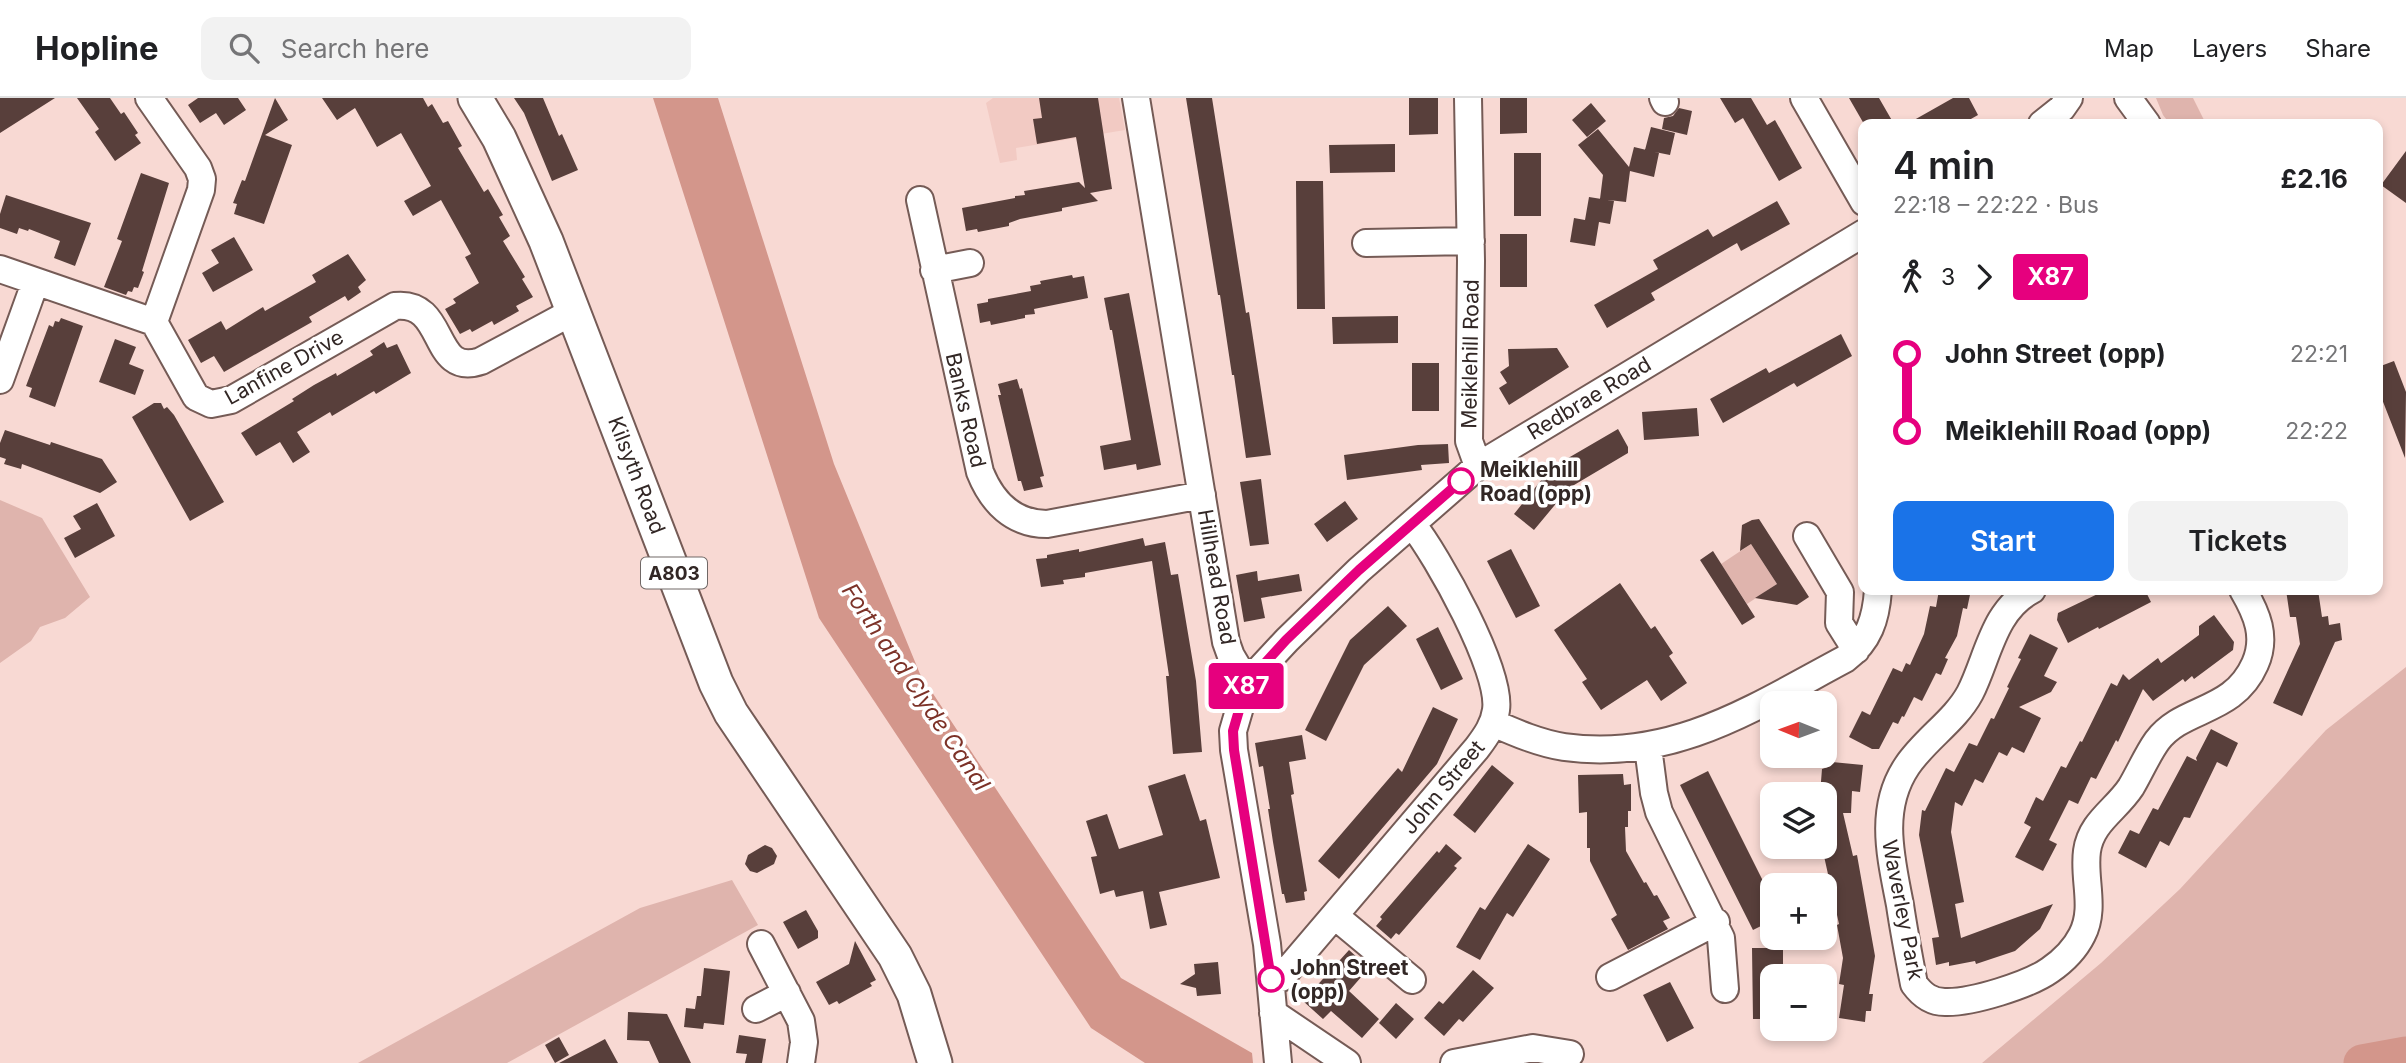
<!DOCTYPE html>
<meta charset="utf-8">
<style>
body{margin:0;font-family:Inter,sans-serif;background:#f2f2f2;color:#202124;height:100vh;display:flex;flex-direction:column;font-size:26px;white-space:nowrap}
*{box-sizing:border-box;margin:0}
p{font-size:23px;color:#757577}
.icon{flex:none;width:38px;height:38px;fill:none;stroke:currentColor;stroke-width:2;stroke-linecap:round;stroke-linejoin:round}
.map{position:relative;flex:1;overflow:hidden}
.side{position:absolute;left:1858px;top:21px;width:525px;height:476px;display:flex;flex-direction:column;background:#fff;border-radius:14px;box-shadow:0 4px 10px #0003}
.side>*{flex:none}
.badge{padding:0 14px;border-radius:5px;font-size:24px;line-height:46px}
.needle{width:46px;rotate:271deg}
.controls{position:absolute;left:1760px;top:593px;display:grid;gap:14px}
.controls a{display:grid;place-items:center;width:77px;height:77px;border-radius:14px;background:#fff;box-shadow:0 4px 10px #0003;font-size:35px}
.map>.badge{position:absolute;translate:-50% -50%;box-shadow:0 0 0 4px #fff}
.legs{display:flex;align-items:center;gap:10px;height:77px;padding:0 35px;font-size:23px}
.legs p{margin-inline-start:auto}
.summary{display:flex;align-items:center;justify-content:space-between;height:119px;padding:0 35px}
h1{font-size:38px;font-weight:600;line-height:52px}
.button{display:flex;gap:14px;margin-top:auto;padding:14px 35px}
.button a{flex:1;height:80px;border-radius:14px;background:#1a73e8;color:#fff;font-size:28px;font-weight:600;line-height:80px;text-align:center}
.button a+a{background:#f2f2f2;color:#202124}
ul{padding:0 35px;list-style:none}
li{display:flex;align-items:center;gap:24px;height:77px;font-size:26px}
li i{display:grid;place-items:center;width:10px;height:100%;margin:0 9px;background:currentColor}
li i::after{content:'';width:18px;height:18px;margin:-9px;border:5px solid;border-radius:50%;background:#fff}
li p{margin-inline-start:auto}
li:first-child i{background:linear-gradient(#0000 50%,currentColor 0)}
li:last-child i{background:linear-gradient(currentColor 50%,#0000 0)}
header{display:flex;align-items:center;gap:42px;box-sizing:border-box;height:98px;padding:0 35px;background:#fff;border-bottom:2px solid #e0e0e0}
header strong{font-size:33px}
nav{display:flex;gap:38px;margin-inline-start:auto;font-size:24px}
.search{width:490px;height:63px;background:#f2f2f2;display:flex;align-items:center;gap:18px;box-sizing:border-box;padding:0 24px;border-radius:14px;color:#757577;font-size:26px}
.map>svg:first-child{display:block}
.built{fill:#f2cac3}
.green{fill:#dfb4ad}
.water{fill:#d3968b}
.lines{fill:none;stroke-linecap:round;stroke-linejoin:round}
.river{stroke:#d3968b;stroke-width:37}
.building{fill:#583f3b}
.minor-casing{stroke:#755b56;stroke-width:30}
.major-casing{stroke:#755b56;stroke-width:37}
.minor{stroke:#fff;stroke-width:26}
.major{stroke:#fff;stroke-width:33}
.line-1-casing{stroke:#fff;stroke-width:16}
.line-1{stroke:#e6007e;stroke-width:10}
.stop-1-dot{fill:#fff;stroke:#e6007e;stroke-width:3.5}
.labels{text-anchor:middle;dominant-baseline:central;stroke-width:7;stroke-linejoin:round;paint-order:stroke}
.shield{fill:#fff;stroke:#706866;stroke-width:2}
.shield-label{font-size:19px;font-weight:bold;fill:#322725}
.street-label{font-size:21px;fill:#322725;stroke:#fff}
.stop-label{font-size:21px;font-weight:bold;fill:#322725;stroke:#fff;text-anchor:start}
.water-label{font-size:23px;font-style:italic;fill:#7c3228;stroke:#fff}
</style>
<header>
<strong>Hopline</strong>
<div class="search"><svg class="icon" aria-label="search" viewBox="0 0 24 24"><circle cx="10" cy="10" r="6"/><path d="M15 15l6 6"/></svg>Search here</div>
<nav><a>Map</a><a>Layers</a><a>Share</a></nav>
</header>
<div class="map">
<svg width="2406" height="965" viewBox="0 0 2406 965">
<rect width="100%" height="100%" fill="#f8d9d3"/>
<path class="built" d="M 993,0 L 1119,0 L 1125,32 L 1016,50 L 1017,62 L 1000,65 L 986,5 Z"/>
<path class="green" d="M 2156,0 L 2193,0 L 2206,26 L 2170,26 L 2163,17 Z
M 0,402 L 42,420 L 90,499 L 65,520 L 40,529 L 31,543 L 0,565 Z
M 1751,446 L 1777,486 L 1747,506 L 1721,466 Z
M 2406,569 L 2406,965 L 1982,965 L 2101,865 L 2180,791 L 2326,632 Z
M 732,782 L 758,827 L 507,965 L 358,965 L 640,810 Z"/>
<path class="water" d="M 653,0 L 718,0 L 834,366 L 920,576 L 1121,880 L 1252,955 L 1253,965 L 1145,965 L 1091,930 L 819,520 Z"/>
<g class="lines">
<path class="river" d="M 2362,965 L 2406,957"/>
</g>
<path class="building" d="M 0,0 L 55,0 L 0,35 Z
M 77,0 L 110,0 L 121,16 L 124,14 L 138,35 L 135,37 L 141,45 L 115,63 L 95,34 L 99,31 Z
M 198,0 L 238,0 L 246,12 L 224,27 L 216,15 L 200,25 L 188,7 Z
M 275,0 L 288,22 L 265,37 L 292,47 L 264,126 L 234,116 L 237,106 L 233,105 L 242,82 L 245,83 Z
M 322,0 L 423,0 L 428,9 L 432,6 L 443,25 L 448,23 L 462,48 L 458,50 L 484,94 L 488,91 L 503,117 L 499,119 L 510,138 L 503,143 L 525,179 L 522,181 L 533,199 L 516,208 L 519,213 L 494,227 L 492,223 L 472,234 L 470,231 L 460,236 L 445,211 L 456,205 L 453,201 L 479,185 L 465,159 L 471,156 L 441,102 L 413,118 L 404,103 L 431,88 L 401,35 L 377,49 L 355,10 L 337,22 Z
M 514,0 L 543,0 L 559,38 L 562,36 L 578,72 L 552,83 L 524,15 Z
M 1039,0 L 1098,0 L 1112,91 L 1090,95 L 1098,103 L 1062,110 L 1062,113 L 1020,121 L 1009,125 L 1009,128 L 978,134 L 977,131 L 966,133 L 962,110 L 1015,100 L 1015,98 L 1025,97 L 1024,93 L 1079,84 L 1085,90 L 1076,39 L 1037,46 L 1033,21 L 1042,20 Z
M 1186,0 L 1212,0 L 1246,215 L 1249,214 L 1271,357 L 1246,360 L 1234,277 L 1232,277 L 1220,197 L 1218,197 Z
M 1409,0 L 1438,0 L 1438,36 L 1409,37 Z
M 1500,0 L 1527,0 L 1527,35 L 1500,36 Z
M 1720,0 L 1751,0 L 1767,27 L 1775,22 L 1802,70 L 1779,83 L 1743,20 L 1735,25 Z
M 1849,0 L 1879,0 L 1894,26 L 1864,26 Z
M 1953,0 L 1969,0 L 1978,17 L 1962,26 L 1907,26 Z
M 1591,5 L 1606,23 L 1587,39 L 1572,22 Z
M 1679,10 L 1692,13 L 1687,37 L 1662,31 L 1664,20 L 1673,18 Z
M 1651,29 L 1675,35 L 1670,57 L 1645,52 Z
M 1598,31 L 1629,69 L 1634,49 L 1659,55 L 1654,79 L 1630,73 L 1626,104 L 1600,101 L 1603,77 L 1578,47 Z
M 1395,46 L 1395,74 L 1330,75 L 1329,47 Z
M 2406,53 L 2406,105 L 2381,87 Z
M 1514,55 L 1541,55 L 1541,118 L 1514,118 Z
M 141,75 L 169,85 L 142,173 L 144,174 L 138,190 L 134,189 L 132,194 L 128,193 L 126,197 L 104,189 L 122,143 L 117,141 Z
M 1296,83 L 1323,83 L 1325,211 L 1297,211 Z
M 6,97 L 91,125 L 75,168 L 54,160 L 60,143 L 29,131 L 28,133 L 19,130 L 17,136 L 0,130 L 0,116 Z
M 1589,99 L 1614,103 L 1610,126 L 1599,124 L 1595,148 L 1570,144 L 1574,120 L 1585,122 Z
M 1777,103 L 1790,126 L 1741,153 L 1737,145 L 1651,195 L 1655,202 L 1607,230 L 1594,207 L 1658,171 L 1653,162 L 1708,131 L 1713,139 Z
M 1500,136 L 1527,136 L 1527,189 L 1500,189 Z
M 234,139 L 253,172 L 213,194 L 202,175 L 219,165 L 211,152 Z
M 348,156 L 366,182 L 358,189 L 361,194 L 348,203 L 345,198 L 309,219 L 312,224 L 224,274 L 214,258 L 201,265 L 188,242 L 221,223 L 226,232 L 263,209 L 265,213 L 316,184 L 312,177 Z
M 1072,177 L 1073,180 L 1084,178 L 1088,200 L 1034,211 L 1035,216 L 1025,217 L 1025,220 L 991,227 L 990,223 L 980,225 L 977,206 L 988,204 L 988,201 L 1031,193 L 1030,188 L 1041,186 L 1040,183 Z
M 1129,195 L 1161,367 L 1137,372 L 1136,366 L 1104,372 L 1100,348 L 1131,342 L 1112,232 L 1110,232 L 1104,200 Z
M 1398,218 L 1398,245 L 1333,246 L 1332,219 Z
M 61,220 L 83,228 L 55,309 L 29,299 L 32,290 L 26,288 L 49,227 L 53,229 L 55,223 L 59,224 Z
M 1841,236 L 1852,258 L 1797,289 L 1794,285 L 1723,325 L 1710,301 L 1766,270 L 1769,275 Z
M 115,241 L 136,249 L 129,266 L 144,272 L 135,297 L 99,284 Z
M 384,244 L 387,250 L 397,246 L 411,275 L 376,296 L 374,293 L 332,318 L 330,314 L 297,334 L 310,354 L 293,365 L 280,344 L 256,358 L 241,335 L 294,303 L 292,301 L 314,287 L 336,275 L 337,278 L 373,257 L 370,253 Z
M 1557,250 L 1569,269 L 1509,307 L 1499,290 L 1507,285 L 1500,274 L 1509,268 L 1508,251 Z
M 2394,263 L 2406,294 L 2405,360 L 2378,291 L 2378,269 Z
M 1412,265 L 1439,265 L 1439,313 L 1412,313 Z
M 1017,281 L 1020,291 L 1022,290 L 1044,378 L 1040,379 L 1043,389 L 1024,393 L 1021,383 L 1018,383 L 998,297 L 1001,297 L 998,286 Z
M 154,305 L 161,305 L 164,311 L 167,309 L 174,317 L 224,404 L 190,423 L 132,319 Z
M 1697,310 L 1699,338 L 1644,342 L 1642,314 Z
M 1618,331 L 1628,349 L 1628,355 L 1569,390 L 1534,432 L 1514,416 L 1551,370 Z
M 5,332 L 50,347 L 51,344 L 102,361 L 117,384 L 100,395 L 22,366 L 21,371 L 4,366 L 6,361 L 0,359 L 0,345 Z
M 1448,346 L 1449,365 L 1421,367 L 1422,372 L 1347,382 L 1344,357 L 1418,347 Z
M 1261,381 L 1269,446 L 1250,448 L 1240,384 Z
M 1345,403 L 1358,421 L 1327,444 L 1314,426 Z
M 97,405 L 115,438 L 75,460 L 64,440 L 81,431 L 73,418 Z
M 1759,421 L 1809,499 L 1797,507 L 1755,500 L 1777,486 L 1751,446 L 1740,453 L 1742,427 L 1752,422 Z
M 1143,440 L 1145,448 L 1165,444 L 1171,477 L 1178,476 L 1196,583 L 1202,654 L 1173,656 L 1166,578 L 1169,578 L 1152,463 L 1085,475 L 1085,479 L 1063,482 L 1064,486 L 1041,489 L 1036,461 L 1047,460 L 1047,457 L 1079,451 L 1079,454 Z
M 1511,451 L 1540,508 L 1516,520 L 1487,463 Z
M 1713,453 L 1755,519 L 1742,527 L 1700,462 Z
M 1257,473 L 1258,483 L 1299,476 L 1302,493 L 1261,500 L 1265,520 L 1244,524 L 1236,477 Z
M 1620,485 L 1651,531 L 1655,528 L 1673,555 L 1669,558 L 1687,585 L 1661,603 L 1647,582 L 1601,612 L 1582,584 L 1587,581 L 1554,532 Z
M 1939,492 L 1971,492 L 1967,511 L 1963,510 L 1957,538 L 1945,560 L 1948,561 L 1941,577 L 1936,575 L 1922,603 L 1914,599 L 1904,619 L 1902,618 L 1898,626 L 1893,624 L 1879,651 L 1872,651 L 1849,639 L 1862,613 L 1870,617 L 1893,570 L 1902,574 L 1906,565 L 1910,567 L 1924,536 L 1930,508 L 1936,509 Z
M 2106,492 L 2145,492 L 2151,504 L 2099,531 L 2098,529 L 2068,545 L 2057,522 L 2058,515 Z
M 2286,492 L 2318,492 L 2322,519 L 2328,518 L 2329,527 L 2340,525 L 2342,542 L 2335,544 L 2302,618 L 2273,605 L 2300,546 L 2296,519 L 2290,519 Z
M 1388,508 L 1407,528 L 1364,567 L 1326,643 L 1305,632 L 1350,542 Z
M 2214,517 L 2234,544 L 2233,552 L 2194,581 L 2192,578 L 2185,584 L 2183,581 L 2153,603 L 2143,591 L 2118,644 L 2116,642 L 2096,681 L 2091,679 L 2078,706 L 2069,702 L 2049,742 L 2057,746 L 2043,773 L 2015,759 L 2031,729 L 2024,725 L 2036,699 L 2043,703 L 2061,668 L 2066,670 L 2080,643 L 2082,644 L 2111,585 L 2117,588 L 2123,576 L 2129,582 L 2158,560 L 2161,565 L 2199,537 L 2199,528 Z
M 1438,529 L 1463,581 L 1441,592 L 1416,541 Z
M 2030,536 L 2058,550 L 2044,578 L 2057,584 L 2051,594 L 2019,609 L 2041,620 L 2024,655 L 2012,649 L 2007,658 L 1999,654 L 1983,685 L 1975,681 L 1962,708 L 1955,704 L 1951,734 L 1964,804 L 1955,806 L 1961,840 L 2053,806 L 2040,831 L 2015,853 L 1976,866 L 1975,863 L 1949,868 L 1949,864 L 1936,867 L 1932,840 L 1939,839 L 1919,737 L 1922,712 L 1925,713 L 1946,670 L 1954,674 L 1969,645 L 1977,648 L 1991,620 L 1994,621 L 2009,590 L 2007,589 L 2021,561 L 2018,560 Z
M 1433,609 L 1458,621 L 1437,666 L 1339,781 L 1318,763 L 1398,670 L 1402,674 Z
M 2211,631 L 2238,645 L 2227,669 L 2217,664 L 2190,720 L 2184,719 L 2169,748 L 2160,743 L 2146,770 L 2118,755 L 2130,732 L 2139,736 L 2153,710 L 2158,712 L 2187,658 L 2197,663 L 2196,660 Z
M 1302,637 L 1306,661 L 1289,664 L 1294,696 L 1291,697 L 1307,793 L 1304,794 L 1305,802 L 1286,805 L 1284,796 L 1282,796 L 1273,744 L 1268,711 L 1270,711 L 1263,668 L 1259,669 L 1255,645 Z
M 1832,664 L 1863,667 L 1860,694 L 1852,693 L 1851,715 L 1843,715 L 1853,758 L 1857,757 L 1875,858 L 1869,896 L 1873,896 L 1871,913 L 1866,913 L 1865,924 L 1839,920 L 1844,887 L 1839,886 L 1843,860 L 1837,827 L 1839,826 L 1822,749 L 1825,749 L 1825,696 L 1820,696 L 1822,671 L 1831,668 Z
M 1492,667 L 1514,685 L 1475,735 L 1453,717 Z
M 1708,673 L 1773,803 L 1773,822 L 1753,832 L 1680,687 Z
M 1185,676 L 1200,723 L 1206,721 L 1220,780 L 1159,794 L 1167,827 L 1150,831 L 1143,793 L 1116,799 L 1114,792 L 1100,796 L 1091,759 L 1097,758 L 1086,723 L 1107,716 L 1119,751 L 1163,737 L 1148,688 Z
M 1623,676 L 1624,687 L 1631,686 L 1631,713 L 1628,713 L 1628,729 L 1625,729 L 1626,753 L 1644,785 L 1646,784 L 1654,798 L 1657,797 L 1670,820 L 1663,823 L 1668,831 L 1628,852 L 1611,821 L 1617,817 L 1590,763 L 1590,750 L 1587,750 L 1587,714 L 1579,715 L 1578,677 Z
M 1446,746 L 1462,760 L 1454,768 L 1457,770 L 1399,837 L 1396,835 L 1391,841 L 1376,828 L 1382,821 L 1380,819 L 1437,753 L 1439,755 Z
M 1528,746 L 1550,761 L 1513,819 L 1507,815 L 1480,862 L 1456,849 L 1480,809 L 1485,812 Z
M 765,747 L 772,750 L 777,758 L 774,766 L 757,775 L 750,773 L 745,766 L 748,757 Z
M 806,812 L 818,833 L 818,840 L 798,851 L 783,824 Z
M 855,843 L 876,882 L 870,885 L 872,888 L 839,906 L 837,903 L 829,907 L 816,884 L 849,866 Z
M 1752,850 L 1783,850 L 1783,878 L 1773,878 L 1773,921 L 1753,921 Z
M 1349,852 L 1369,870 L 1349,893 L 1379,921 L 1362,940 L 1331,913 L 1323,921 L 1303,903 Z
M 1218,864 L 1221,896 L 1197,898 L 1196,890 L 1180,886 L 1195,876 L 1194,866 Z
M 704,870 L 730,873 L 724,927 L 704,925 L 703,931 L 684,929 L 686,910 L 695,911 L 697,898 L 701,898 Z
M 1473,872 L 1494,890 L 1463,924 L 1459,921 L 1444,938 L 1424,920 L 1439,903 L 1443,906 Z
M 1670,884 L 1694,930 L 1667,944 L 1643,897 Z
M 1396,905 L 1414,921 L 1396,941 L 1379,925 Z
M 628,914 L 667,916 L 691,965 L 659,965 L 649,943 L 627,942 Z
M 739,937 L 766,941 L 762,965 L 745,965 L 747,956 L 736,955 Z
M 559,939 L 569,957 L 555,965 L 545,947 Z
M 605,941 L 618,965 L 559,965 L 592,948 Z"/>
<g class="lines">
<defs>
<path id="minor" d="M 149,0 L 198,70 L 202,81 L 201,92 L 154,224
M 1136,0 L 1226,544 L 1231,558 L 1247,585
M 1468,0 L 1471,163 L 1469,343 L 1478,368
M 1663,0 L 1665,4
M 1804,0 L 1864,104
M 2128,0 L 2147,26
M 2042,26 L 2062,10 L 2069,0
M 920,102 L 980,374 C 992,404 1013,426 1047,426 L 1202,397
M 1366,145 L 1471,143
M 0,171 L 154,224 L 196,299 L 211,306 L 231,302 L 395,208 C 448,202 430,280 481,263 L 574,213
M 934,172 L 970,165
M 0,282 L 35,185
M 1807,438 L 1840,494 L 1839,525 L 1856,552
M 2032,492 C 1993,512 1988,560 1970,595 C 1955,623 1925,641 1907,668 C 1878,711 1891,760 1900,807 C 1904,834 1909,860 1914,886 C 1922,897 1931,904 1945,904 C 1971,905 2029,887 2050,872 C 2063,863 2075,851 2082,837 C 2096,810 2083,781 2087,753 C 2091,724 2116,712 2131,689 C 2140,674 2147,657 2157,643 C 2183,608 2233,616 2255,566 C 2267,539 2257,516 2243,492
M 1493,625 C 1516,635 1539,645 1564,649 C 1673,664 1753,610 1845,561 C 1869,543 1876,521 1878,492
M 1648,649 L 1654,695 L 1659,714 L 1721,840 L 1725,891
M 1335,818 L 1412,882
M 761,846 L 801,923 L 804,944 L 801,965
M 1610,879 L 1716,824
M 1271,881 L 1281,880 L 1477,650 C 1486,638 1494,627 1496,612 C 1502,573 1437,457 1412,426
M 756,911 L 787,895
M 1273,915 L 1347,965
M 1278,965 L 1267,846 L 1234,652 L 1233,633 L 1247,585 L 1287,542 L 1359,472 L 1478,368 L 1864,135
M 1454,965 L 1533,950 L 1570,956"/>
<path id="major" d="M 475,0 L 499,40 L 546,143 L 716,585 L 731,615 L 895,858 L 914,896 L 935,965"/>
</defs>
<use href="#minor" class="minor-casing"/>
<use href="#major" class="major-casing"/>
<use href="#minor" class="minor"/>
<use href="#major" class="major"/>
</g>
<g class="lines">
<defs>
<path id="line-1" d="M 1271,881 L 1234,652 L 1233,633 L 1247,585 L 1286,542 L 1359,472 L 1461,383"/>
</defs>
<use href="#line-1" class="line-1-casing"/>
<use href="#line-1" class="line-1"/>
</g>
<g class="stop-1-dot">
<circle cx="1461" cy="383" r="12"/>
<circle cx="1271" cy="881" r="12"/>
</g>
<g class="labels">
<rect class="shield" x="641" y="459.5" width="66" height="31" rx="5"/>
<g class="shield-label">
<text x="674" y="475">A803</text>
</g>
<g class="street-label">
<text transform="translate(1470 256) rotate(-89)">Meiklehill Road</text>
<text transform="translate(284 269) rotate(-29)">Lanfine Drive</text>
<text transform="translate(1589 300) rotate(-31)">Redbrae Road</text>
<text transform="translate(966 312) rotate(77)">Banks Road</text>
<text transform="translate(637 377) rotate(69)">Kilsyth Road</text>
<text transform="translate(1217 479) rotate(80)">Hillhead Road</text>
<text transform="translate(1443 689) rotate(-50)">John Street</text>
<text transform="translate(1903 812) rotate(79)">Waverley Park</text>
</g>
<g class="stop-label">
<text x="1480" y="371">Meiklehill<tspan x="1480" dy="24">Road (opp)</tspan></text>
<text x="1290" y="869">John Street<tspan x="1290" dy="24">(opp)</tspan></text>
</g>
<g class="water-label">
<text transform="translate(916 589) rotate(56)">Forth and Clyde Canal</text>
</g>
</g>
</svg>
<div class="controls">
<a><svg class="needle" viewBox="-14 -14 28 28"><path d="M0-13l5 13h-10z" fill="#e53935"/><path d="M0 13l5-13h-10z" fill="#757577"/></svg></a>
<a><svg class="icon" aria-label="layers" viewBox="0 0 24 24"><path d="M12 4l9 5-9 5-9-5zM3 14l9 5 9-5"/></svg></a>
<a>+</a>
<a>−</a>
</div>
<b class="badge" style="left:1246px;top:588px;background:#e6007e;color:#fff">X87</b>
<section class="side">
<div class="summary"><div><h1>4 min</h1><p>22:18 – 22:22 · Bus</p></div><b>£2.16</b></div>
<div class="legs"><svg class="icon" aria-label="walk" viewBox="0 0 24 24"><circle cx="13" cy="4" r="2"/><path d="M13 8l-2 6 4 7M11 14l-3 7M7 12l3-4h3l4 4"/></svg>3<svg class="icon" aria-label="forward" viewBox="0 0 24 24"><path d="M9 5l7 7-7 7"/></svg><b class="badge" style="background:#e6007e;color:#fff">X87</b></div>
<ul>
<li><i style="color:#e6007e"></i><b>John Street (opp)</b><p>22:21</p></li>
<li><i style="color:#e6007e"></i><b>Meiklehill Road (opp)</b><p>22:22</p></li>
</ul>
<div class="button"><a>Start</a><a>Tickets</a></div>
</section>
</div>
